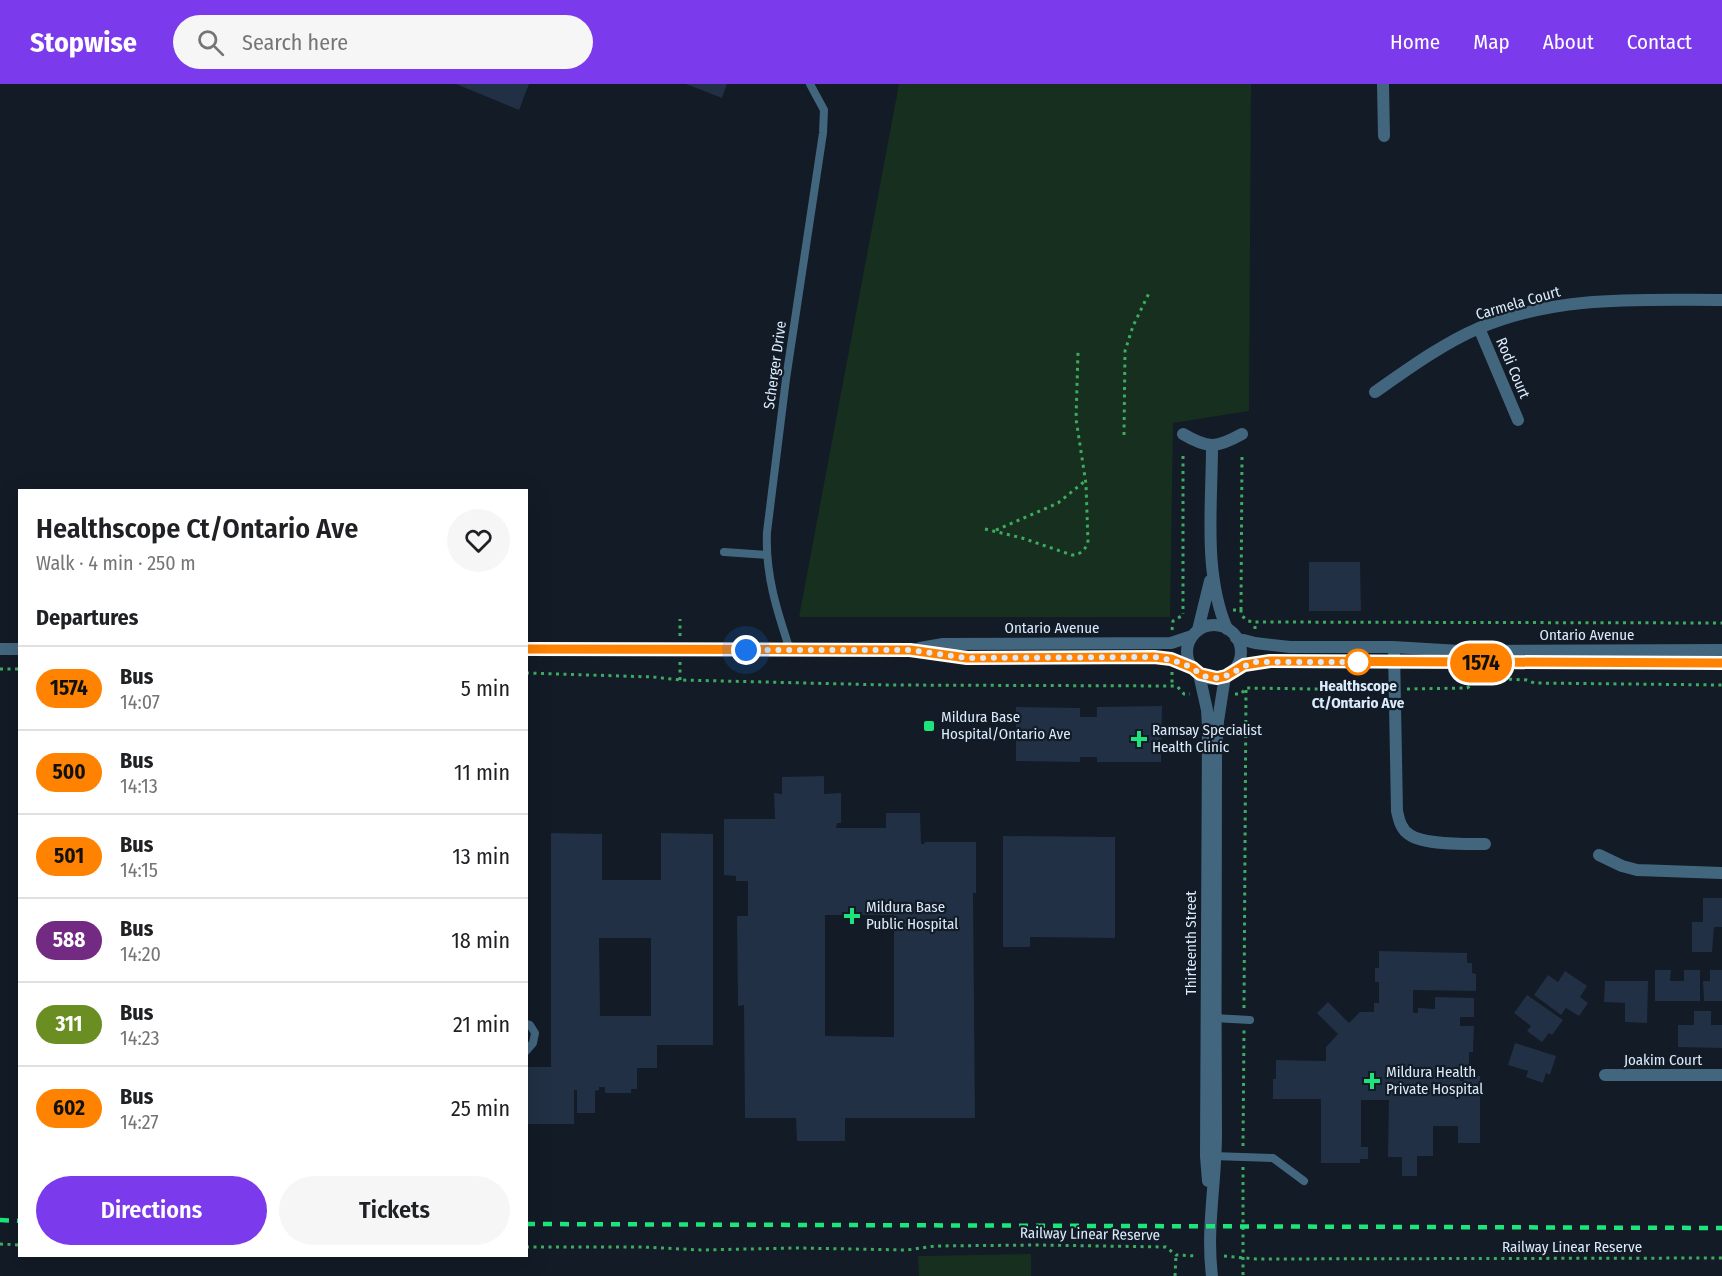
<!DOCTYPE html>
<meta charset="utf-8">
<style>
body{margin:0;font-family:"Fira Sans Condensed",sans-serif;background:#f6f6f6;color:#202124;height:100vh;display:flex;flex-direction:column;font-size:22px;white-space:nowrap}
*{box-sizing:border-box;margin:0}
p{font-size:20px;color:#757577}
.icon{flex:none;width:33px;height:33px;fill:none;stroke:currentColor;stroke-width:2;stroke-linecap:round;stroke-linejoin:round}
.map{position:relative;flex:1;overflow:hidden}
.details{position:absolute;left:18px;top:405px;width:510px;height:768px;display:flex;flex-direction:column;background:#fff;border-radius:0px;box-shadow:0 6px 24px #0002}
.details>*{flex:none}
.badge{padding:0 12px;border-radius:20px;font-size:21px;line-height:39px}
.you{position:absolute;width:30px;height:30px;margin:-15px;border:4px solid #fff;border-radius:50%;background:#1a73e8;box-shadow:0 0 0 9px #1a73e833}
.map>.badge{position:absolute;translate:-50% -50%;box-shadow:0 0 0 3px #fff}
h2{padding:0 18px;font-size:22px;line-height:54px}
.round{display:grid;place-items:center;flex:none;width:63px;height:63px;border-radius:32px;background:#f6f6f6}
.headline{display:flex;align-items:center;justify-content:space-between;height:102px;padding:0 18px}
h1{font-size:28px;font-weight:600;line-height:45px}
.primary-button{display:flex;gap:12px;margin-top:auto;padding:12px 18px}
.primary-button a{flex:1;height:69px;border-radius:36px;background:#7c3aed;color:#fff;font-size:24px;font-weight:600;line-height:69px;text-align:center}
.primary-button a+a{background:#f6f6f6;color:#202124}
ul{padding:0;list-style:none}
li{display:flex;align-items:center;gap:18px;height:84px;padding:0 18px;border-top:2px solid #e0e0e0}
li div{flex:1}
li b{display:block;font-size:22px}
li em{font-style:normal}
li .badge{min-width:66px;font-weight:700;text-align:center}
header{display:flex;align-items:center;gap:36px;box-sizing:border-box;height:84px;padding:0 30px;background:#7c3aed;color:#fff}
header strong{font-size:28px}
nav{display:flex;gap:33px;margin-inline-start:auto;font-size:21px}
.search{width:420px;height:54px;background:#f6f6f6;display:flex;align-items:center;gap:15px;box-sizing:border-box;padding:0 21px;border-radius:33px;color:#757577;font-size:22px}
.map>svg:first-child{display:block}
.green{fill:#162f1e}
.building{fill:#213044;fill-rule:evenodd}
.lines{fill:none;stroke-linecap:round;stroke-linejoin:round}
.path{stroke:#3eac60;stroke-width:3;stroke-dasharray:3 4.5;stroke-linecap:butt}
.service{stroke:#43667f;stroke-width:8}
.minor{stroke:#43667f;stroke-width:12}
.tertiary{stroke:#43667f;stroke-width:12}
.rail{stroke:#1de57b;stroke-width:4.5;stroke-dasharray:9 8;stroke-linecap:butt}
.line-casing{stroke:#fff;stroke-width:14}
.line{stroke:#ff8200;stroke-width:9}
.walk{stroke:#dbebfb;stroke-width:6;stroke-dasharray:0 10.8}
.stop-dot{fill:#fff;stroke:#ff8200;stroke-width:3}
.poi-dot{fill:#1de57b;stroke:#121b26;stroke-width:2}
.labels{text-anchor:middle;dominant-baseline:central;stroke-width:4.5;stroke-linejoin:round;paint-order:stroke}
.street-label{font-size:15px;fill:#dbebfb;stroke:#121b26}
.stop-label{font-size:15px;font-weight:bold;fill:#dbebfb;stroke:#121b26}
.poi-label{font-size:15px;fill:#dbebfb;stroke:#121b26;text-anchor:start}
</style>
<header>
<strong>Stopwise</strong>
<div class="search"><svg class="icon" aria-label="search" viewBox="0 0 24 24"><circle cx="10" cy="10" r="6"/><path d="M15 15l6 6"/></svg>Search here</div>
<nav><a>Home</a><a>Map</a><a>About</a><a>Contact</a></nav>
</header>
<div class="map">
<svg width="1722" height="1192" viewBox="0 0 1722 1192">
<rect width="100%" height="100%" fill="#121b26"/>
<path class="green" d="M 899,0 L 1251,0 L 1249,327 L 1173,339 L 1170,533 L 799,533 Z
M 1031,1170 L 1031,1192 L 919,1192 L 918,1172 Z"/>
<path class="building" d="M 456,0 L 529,0 L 519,26 Z
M 686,0 L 727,0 L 722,14 Z
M 1309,478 L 1360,478 L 1361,527 L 1309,527 Z
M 1162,622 L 1161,678 L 1097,678 L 1097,673 L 1080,673 L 1080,678 L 1016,677 L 1016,623 L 1080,624 L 1080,633 L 1097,633 L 1097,623 Z
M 824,692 L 824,710 L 841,709 L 841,739 L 837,739 L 836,744 L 886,744 L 886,729 L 920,729 L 921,760 L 924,760 L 925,758 L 976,758 L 976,809 L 973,809 L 975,1034 L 845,1034 L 845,1057 L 797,1057 L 796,1034 L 745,1034 L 744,921 L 738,922 L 737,832 L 748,832 L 748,797 L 736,797 L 736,792 L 724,791 L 724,735 L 775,735 L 774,709 L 782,710 L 782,693 ZM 825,831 L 894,831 L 894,953 L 825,952 Z
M 551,749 L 602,750 L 602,796 L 661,796 L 661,749 L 713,750 L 713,961 L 657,961 L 657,984 L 637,984 L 637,1005 L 631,1005 L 631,1009 L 605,1009 L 605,1003 L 599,1003 L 599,1006 L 595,1007 L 595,1029 L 577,1029 L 577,1006 L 574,1006 L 574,1040 L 526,1040 L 528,983 L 551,983 ZM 599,854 L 651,854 L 651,932 L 600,932 Z
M 1003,752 L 1115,753 L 1115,854 L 1030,853 L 1030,863 L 1003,863 Z
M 1703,814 L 1722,814 L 1722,843 L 1714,843 L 1712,868 L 1692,868 L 1692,838 L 1703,838 Z
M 1379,867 L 1467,869 L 1467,879 L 1472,879 L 1472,889 L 1476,890 L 1476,907 L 1413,906 L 1413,929 L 1418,929 L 1418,924 L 1435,925 L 1435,913 L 1474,914 L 1474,933 L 1460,933 L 1460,942 L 1474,942 L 1473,968 L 1469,968 L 1469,986 L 1460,986 L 1460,997 L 1464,997 L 1464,992 L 1480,992 L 1480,1059 L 1458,1059 L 1458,1042 L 1433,1042 L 1433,1072 L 1417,1072 L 1417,1092 L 1402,1092 L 1402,1073 L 1388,1073 L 1389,1016 L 1361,1016 L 1361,1063 L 1368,1063 L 1368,1075 L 1360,1075 L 1360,1079 L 1321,1079 L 1321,1015 L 1273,1015 L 1273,995 L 1276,995 L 1276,976 L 1326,977 L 1326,963 L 1338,950 L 1317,929 L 1328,918 L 1349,939 L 1360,928 L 1374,928 L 1374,919 L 1379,919 L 1379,898 L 1375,898 L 1375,884 L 1379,884 Z
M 1655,886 L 1671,886 L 1670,897 L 1684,897 L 1684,886 L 1700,886 L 1700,917 L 1655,917 Z
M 1710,886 L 1722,886 L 1722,917 L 1704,917 L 1703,897 L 1710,897 Z
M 1565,887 L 1587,902 L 1580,913 L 1588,919 L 1579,932 L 1566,924 L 1561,931 L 1534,911 L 1548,891 L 1558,898 Z
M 1605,897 L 1648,897 L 1647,939 L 1625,938 L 1625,919 L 1604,918 Z
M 1527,911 L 1563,936 L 1552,951 L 1549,949 L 1542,958 L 1527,947 L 1531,942 L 1514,929 Z
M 1694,927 L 1711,927 L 1711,941 L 1722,941 L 1722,964 L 1678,963 L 1678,941 L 1694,941 Z
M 1515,959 L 1556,972 L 1550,991 L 1546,989 L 1543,999 L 1526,993 L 1528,987 L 1508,981 Z"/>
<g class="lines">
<path class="path" d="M 1124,351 L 1125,267 L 1133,242 L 1149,209
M 1183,372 L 1183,530
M 985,445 L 1022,454 L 1072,471 C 1081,470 1084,467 1088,459 L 1086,400 L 1076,335 L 1078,268
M 996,446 L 1058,419 L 1085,397
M 1233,526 L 1241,526 L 1241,531 L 1248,537 L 1255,538
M 1241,526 L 1242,372
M 1255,545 L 1255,538 L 1722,539
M 1172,546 L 1173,537 L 1183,531
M 680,552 L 680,535
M 0,585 L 20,585
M 1172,588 L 1172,602
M 526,589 L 653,593 L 680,596 L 889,601 L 1177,602 L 1184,610 L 1190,610
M 680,596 L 680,577
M 1407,605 L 1467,604 L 1483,594 L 1527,596 L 1534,599 L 1722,601
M 1235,610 L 1241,610 L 1246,604 L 1382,606
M 1244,924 L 1246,604
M 1243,1062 L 1244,945
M 1243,1083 L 1243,1192
M 0,1160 L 20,1161
M 526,1163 L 642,1163 L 701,1166 L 797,1164 L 907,1166 L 935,1162 L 1037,1161 L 1166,1163 L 1176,1171 L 1196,1172
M 1224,1172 L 1256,1175 L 1722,1174
M 1175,1192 L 1176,1171"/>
<path class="service" d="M 724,468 L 766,471
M 790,566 C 777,527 765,490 767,448 L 786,295 L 823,49 L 824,26 L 810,0
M 1214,934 L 1250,936
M 526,940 L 530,941 L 535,949 L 533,959 L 526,967
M 1213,1072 L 1273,1074 L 1304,1097"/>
<path class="minor" d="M 1383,0 L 1384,52
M 1479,244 L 1518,336
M 1375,308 C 1408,285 1442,260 1479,244 C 1557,211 1640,216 1722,216
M 1183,350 C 1208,365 1217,364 1242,350
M 1212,362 C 1212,421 1203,489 1227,545
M 1198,546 L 1210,497
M 1394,567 L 1397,727 C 1399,736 1401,746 1410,751 C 1425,761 1466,760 1485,760
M 1199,590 L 1207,626 L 1208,642 L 1206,1072 L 1208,1097
M 1599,771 L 1622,782 L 1637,786 L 1722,789
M 1605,991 L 1722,991
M 1212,1192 C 1206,1145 1216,1098 1216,1051 C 1215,923 1216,795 1216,667 L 1218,637 L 1225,592"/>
<path class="tertiary" d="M1187 568a27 27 0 1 1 54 0a27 27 0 1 1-54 0Z
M 1236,554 L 1255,559 L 1290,563 L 1393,563 L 1460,567 L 1722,566
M 920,564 L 943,560 L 1171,559 L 1192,552
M 0,565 L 20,565
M 526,565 L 910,565 L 967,574 L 1154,573 L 1171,575 L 1193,584
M 1233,587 L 1244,581 L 1270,577 L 1722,579"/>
<path class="rail" d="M 0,1136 L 20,1137
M 526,1140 L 1722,1144"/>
</g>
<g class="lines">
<defs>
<path id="line" d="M 526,565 L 910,566 L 967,574 L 1154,573 L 1171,575 L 1193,584 L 1200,590 L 1217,594 L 1226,592 L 1244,581 L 1270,577 L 1722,579"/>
</defs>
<use href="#line" class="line-casing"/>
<use href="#line" class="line"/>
<path class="walk" d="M 746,566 L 910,566 L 967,574 L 1154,573 C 1167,575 1178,577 1190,583 C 1199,588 1204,595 1216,594 C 1228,594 1241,582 1255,578 L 1358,578"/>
</g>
<circle class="stop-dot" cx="1358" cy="578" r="12"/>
<g class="poi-dot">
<rect x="923" y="636" width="12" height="12" rx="3"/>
<path d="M1136 646h6v6h6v6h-6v6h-6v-6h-6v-6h6z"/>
<path d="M849 823h6v6h6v6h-6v6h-6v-6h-6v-6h6z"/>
<path d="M1369 988h6v6h6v6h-6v6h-6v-6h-6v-6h6z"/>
</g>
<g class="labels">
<g class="street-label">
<text transform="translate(1518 219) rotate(-16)">Carmela Court</text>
<text transform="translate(775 281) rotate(-82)">Scherger Drive</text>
<text transform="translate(1513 284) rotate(67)">Rodi Court</text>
<text x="1052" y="544">Ontario Avenue</text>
<text x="1587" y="551">Ontario Avenue</text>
<text transform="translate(1191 859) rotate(-90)">Thirteenth Street</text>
<text x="1663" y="976">Joakim Court</text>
<text transform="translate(1090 1150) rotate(1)">Railway Linear Reserve</text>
<text x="1572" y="1163">Railway Linear Reserve</text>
</g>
<g class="stop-label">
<text x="1358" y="602">Healthscope<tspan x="1358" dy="17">Ct/Ontario Ave</tspan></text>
</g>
<g class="poi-label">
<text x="941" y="633">Mildura Base<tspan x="941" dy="17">Hospital/Ontario Ave</tspan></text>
<text x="1152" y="646">Ramsay Specialist<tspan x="1152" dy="17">Health Clinic</tspan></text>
<text x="866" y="823">Mildura Base<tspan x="866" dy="17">Public Hospital</tspan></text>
<text x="1386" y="988">Mildura Health<tspan x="1386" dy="17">Private Hospital</tspan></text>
</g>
</g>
</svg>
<div class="you" style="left:746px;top:566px"></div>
<b class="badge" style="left:1481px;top:579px;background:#ff8200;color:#111">1574</b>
<section class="details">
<div class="headline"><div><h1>Healthscope Ct/Ontario Ave</h1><p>Walk · 4 min · 250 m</p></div><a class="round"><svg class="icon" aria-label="heart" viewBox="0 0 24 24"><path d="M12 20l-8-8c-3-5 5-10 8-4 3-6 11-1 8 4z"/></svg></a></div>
<h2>Departures</h2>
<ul>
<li><span class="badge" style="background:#ff8200;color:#111">1574</span><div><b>Bus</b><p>14:07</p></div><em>5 min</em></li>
<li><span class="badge" style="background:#ff8200;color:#111">500</span><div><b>Bus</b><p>14:13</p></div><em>11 min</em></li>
<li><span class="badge" style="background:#ff8200;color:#111">501</span><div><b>Bus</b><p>14:15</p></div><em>13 min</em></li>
<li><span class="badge" style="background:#732a82;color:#fff">588</span><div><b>Bus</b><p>14:20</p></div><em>18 min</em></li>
<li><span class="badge" style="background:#6b8e23;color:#fff">311</span><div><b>Bus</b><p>14:23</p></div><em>21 min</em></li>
<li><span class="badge" style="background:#ff8200;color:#111">602</span><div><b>Bus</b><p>14:27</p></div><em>25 min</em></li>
</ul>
<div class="primary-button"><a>Directions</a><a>Tickets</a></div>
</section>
</div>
